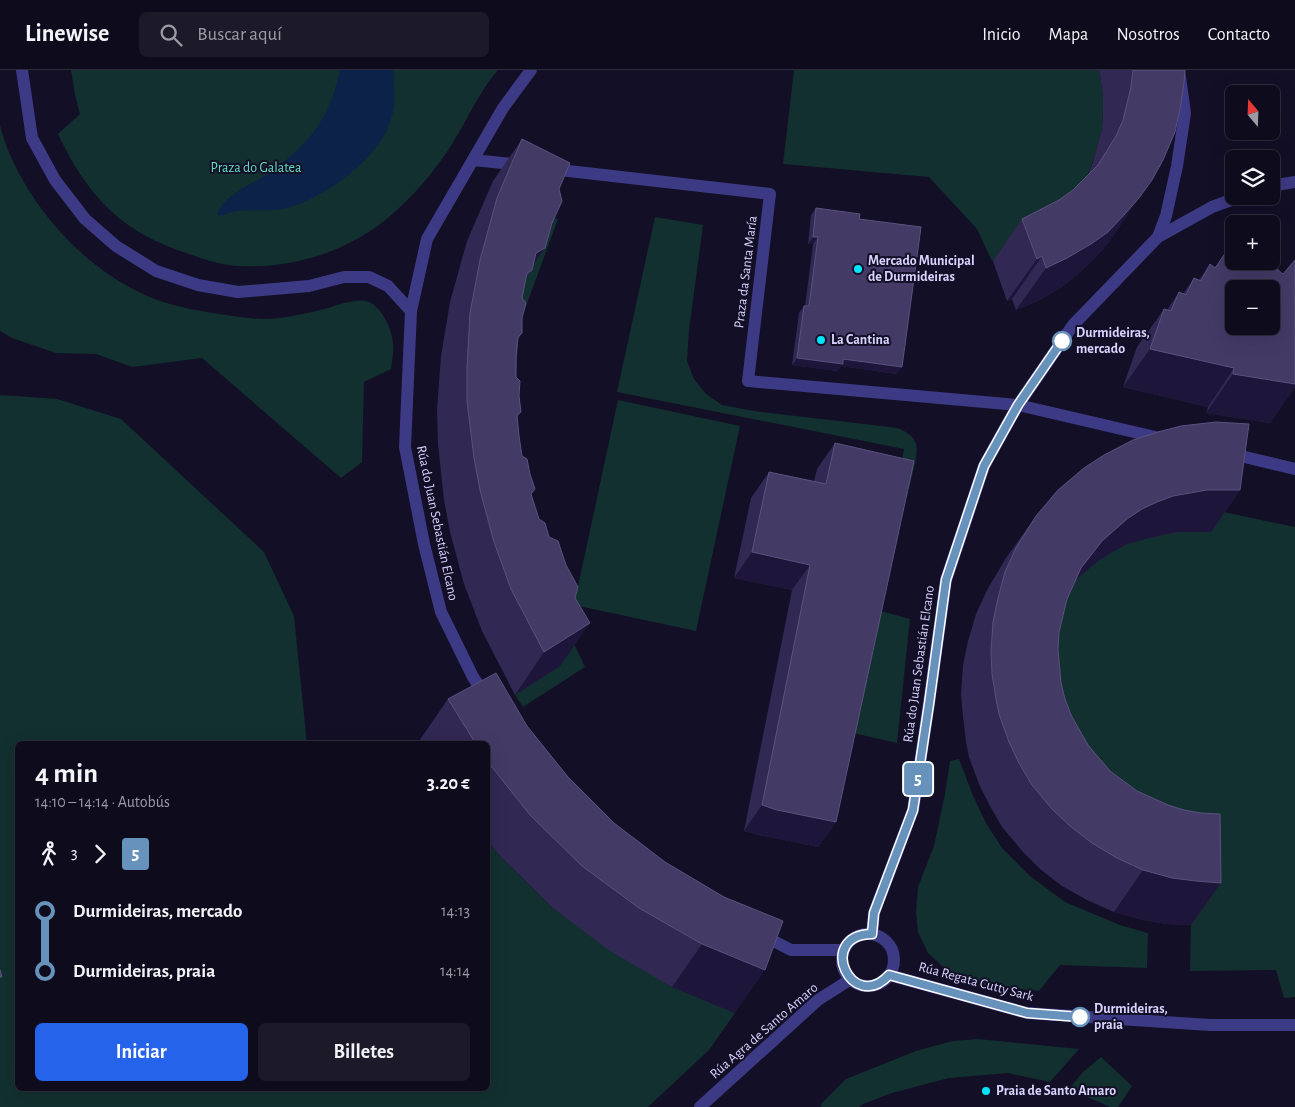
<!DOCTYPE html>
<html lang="es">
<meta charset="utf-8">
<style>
body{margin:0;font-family:"Alegreya Sans",sans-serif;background:#1c1929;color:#f1f3f6;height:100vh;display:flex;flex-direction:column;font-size:19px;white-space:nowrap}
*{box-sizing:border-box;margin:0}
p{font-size:16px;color:#9b9ba3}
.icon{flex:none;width:28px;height:28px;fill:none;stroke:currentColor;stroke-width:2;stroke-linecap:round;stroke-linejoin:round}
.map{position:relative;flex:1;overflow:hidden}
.sheet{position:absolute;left:15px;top:671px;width:475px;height:350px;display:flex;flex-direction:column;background:#0e0b1c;border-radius:8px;box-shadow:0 5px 20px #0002,0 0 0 1px #2e2b3b}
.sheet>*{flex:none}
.badge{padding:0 10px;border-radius:4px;font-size:18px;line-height:32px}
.needle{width:32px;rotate:341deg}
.fabs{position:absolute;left:1225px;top:15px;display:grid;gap:10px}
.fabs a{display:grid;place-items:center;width:55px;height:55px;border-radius:8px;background:#0e0b1c;box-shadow:0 5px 20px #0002,0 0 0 1px #2e2b3b;font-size:25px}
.map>.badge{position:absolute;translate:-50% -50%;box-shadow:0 0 0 2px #fff}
.legs{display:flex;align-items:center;gap:8px;height:55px;padding:0 20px;font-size:16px}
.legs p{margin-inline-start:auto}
.summary{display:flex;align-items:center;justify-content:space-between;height:85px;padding:0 20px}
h1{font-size:28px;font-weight:700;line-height:38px}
.action{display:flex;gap:10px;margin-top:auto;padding:10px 20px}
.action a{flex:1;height:58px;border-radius:8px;background:#2563eb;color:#fff;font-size:20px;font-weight:700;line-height:58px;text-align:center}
.action a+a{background:#1c1929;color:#f1f3f6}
ul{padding:0 20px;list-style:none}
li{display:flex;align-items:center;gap:18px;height:60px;font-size:19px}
li i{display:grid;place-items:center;width:8px;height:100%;margin:0 6px;background:currentColor}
li i::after{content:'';width:12px;height:12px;margin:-6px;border:4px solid;border-radius:50%;background:#0e0b1c}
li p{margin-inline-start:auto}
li:first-child i{background:linear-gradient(#0000 50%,currentColor 0)}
li:last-child i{background:linear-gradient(currentColor 50%,#0000 0)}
header{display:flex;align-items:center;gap:30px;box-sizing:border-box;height:70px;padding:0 25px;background:#0e0b1c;border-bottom:1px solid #2e2b3b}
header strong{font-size:24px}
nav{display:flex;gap:28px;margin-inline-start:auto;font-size:18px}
.search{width:350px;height:45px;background:#1c1929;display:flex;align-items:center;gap:12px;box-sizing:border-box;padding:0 18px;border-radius:8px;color:#9b9ba3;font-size:19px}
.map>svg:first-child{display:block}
.green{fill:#12302f}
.water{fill:#0c2248}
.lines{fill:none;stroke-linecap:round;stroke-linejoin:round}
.pedestrian{stroke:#3d3a85;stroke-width:12}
.minor{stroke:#3d3a85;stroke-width:12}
.wall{fill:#312854}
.shaded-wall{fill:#1d163a}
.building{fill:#433a66;stroke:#5a527e;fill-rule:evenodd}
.line-1-casing{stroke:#fff;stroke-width:11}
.line-1{stroke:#6792bc;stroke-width:8}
.poi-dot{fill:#00e5ff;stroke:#130f26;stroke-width:2}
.stop-1-dot{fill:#fff;stroke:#6792bc;stroke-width:2.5}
.labels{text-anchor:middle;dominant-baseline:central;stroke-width:4;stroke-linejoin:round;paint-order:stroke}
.park-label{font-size:14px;fill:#5fe0c0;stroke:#130f26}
.poi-label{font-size:14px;font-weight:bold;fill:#d9d4ff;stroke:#130f26;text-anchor:start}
.street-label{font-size:14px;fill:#d9d4ff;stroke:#130f26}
.stop-label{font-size:14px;font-weight:bold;fill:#d9d4ff;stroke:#130f26;text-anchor:start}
</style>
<header>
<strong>Linewise</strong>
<div class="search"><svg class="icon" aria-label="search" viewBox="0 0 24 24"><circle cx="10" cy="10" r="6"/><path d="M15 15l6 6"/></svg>Buscar aquí</div>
<nav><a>Inicio</a><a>Mapa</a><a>Nosotros</a><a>Contacto</a></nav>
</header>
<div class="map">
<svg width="1295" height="1037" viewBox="0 0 1295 1037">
<rect width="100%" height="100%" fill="#130f26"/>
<path class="green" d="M 71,0 L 498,0 C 481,20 471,42 458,64 C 441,93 422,117 397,140 C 354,180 296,199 238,196 C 220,195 203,189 186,183 C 159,174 132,161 111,141 C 87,119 72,93 58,64 L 80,44 L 75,25 Z
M 794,0 L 1099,0 L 1103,25 L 1103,42 L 1102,59 L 1093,92 L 1086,108 L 999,188 L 992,191 L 977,159 L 929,107 L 783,94 Z
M 0,55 C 5,76 14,95 25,114 C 55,165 104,211 160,231 C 179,237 199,241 219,244 C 234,246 250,249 264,249 C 281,249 304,244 321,240 C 334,237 356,227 369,232 C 382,238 392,258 393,273 C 394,281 392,291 391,299 L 364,312 L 362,392 L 341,408 L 202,288 L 132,297 L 96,284 L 56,283 L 12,268 L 0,261 Z
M 538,140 L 558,149 L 515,266 L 507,379 L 536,493 L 585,597 L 523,637 L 514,623 L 517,623 L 535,611 L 487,328 Z
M 655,147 L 703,155 L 689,260 L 687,291 L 694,309 L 706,324 L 722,335 L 754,341 L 898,358 C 906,362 914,366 916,374 C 919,384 911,409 909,419 L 897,417 L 904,379 L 617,322 Z
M 0,325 L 57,329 L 121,349 L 264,482 L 294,546 L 307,674 L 18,674 L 18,1019 L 488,1019 L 488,771 L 501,787 L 553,838 L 672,917 L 735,943 L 709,980 L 648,1037 L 0,1037 Z
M 618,330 L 740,356 L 696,561 L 574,535 Z
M 1214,440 L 1295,457 L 1295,927 L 1284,928 L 1276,900 L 1190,901 L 1191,851 L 1029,639 L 1072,513 L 1098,491 L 1112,482 L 1127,474 L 1160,465 Z
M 870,538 L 910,549 L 897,673 L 844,661 Z
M 959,689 L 974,728 L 986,753 L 1002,778 L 1030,806 L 1065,832 L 1120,855 L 1148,863 L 1147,898 L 1060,895 L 1039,921 L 986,915 L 959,909 L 942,896 L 928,883 L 918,862 L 916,842 L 918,817 L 934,776 L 945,724 L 950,691 Z
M 978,969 L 1079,979 L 1050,1012 L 1008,1003 L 949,1008 L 892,1023 L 863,1034 L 859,1037 L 822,1037 L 820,1035 L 846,1009 L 916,981 L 953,971 Z
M 1101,987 L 1132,1016 L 1118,1037 L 1110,1037 L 1069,1019 L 1083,1002 Z"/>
<path class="water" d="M 340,0 L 393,0 C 394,16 396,34 391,49 C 380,88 325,128 287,138 C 271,142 254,139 237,141 C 231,142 225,145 219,146 L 217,144 C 225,124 251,115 267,104 C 309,75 329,50 340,0 Z"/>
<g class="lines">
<path class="pedestrian" d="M 473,90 L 522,95
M 551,99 L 770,124 L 748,311 L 1018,335"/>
<path class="minor" d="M 22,0 L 32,68 L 55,110 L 85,149 L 116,176 L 156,201 L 198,215 L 238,222 L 309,216 L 344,207 L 369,207 L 388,216 L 411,241
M 1271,116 L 1295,112
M 1158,167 L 1212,137 L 1242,126
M 1018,335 L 1164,369
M 1228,383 L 1295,399
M 486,626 L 473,607 L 441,542 L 424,474 L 405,377 L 411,241 L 427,169 L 503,38 L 531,0
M 760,864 L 791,880 L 844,880
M 872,864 L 874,843 L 913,740 L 929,633 L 946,510 L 984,396 L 1018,335 L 1073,255 L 1158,167 L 1166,146 L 1177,96 L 1185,43 L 1179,0
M842 890a26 26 0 1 1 52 0a26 26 0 1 1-52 0Z
M 889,905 L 1027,943 L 1210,955 L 1295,955
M 700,1037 L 818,930 L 851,909"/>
</g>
<path class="wall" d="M 1099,0 L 1185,0 L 1110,171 L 1095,188 L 1078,204 L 1062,217 L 1038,231 L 1016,240 L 1012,229 L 1007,231 L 993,191 L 1022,149 L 1059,130 L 1073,120 L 1088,105 L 1093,92 L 1102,59 L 1103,42 L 1103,25 Z
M 522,69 L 559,119 L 532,200 L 526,208 L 522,228 L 522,263 L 518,270 L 516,307 L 521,342 L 517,347 L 519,366 L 522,386 L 531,424 L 560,596 L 515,625 L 482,561 L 464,514 L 450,462 L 444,430 L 438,374 L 437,340 L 441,286 L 450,232 L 467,171 L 493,111 Z
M 816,138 L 859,149 L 897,304 L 841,296 L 838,301 L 792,295 L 799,243 L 804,236 L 805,236 L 813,174 L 808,174 L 811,145 Z
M 1230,185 L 1283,204 L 1295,190 L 1295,317 L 1270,353 L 1206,343 L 1208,337 L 1123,317 L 1137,277 L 1164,239 L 1167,240 L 1179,222 L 1183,224 L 1194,208 L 1199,210 L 1210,194 L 1215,197 Z
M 835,373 L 836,752 L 818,777 L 759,765 L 744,761 L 792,520 L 734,508 L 751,428 L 769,402 L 814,411 L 817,399 Z
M 1240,420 L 1211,462 L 1177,462 L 1144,469 L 1127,474 L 1112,482 L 1098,491 L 1076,510 L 1067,529 L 1059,562 L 1058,579 L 1061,613 L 1065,629 L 1071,645 L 1088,675 L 1110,701 L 1221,813 L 1191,855 L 1167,854 L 1143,850 L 1114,842 L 1087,830 L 1062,816 L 1040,799 L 1023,782 L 1002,757 L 990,736 L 979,714 L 969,687 L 966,672 L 963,647 L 961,624 L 963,595 L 968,571 L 976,544 L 987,520 L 1006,488 L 1036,446 Z
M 448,629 L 527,656 L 568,707 L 614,753 L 665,792 L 735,943 L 672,917 L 610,881 L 553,838 L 501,787 L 488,771 L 488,674 L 420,674 L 419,671 Z"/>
<path class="shaded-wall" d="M 1139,128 L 1110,171 L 1095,188 L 1078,204 L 1062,217 L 1038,231 L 1016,240 L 1046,198 Z
M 813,167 L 818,167 L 813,174 L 808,174 Z
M 545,178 L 515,221 L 536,183 Z
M 1042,186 L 1012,229 L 1007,231 L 1037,189 Z
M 1150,279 L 1234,298 L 1208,337 L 1123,317 Z
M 797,288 L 843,289 L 902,297 L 897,304 L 841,296 L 838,301 L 792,295 Z
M 1233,304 L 1295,314 L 1295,317 L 1270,353 L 1206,343 Z
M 1207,420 L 1240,420 L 1211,462 L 1177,462 L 1144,469 L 1127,474 L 1112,482 L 1098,491 L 1072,513 L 1081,498 L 1102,471 L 1127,449 L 1142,439 L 1157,432 L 1173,426 Z
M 752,482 L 810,495 L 792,520 L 734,508 Z
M 590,553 L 560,596 L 515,625 L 544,582 Z
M 762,735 L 836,752 L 818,777 L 759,765 L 744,761 Z
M 1143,800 L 1221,813 L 1191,855 L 1167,854 L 1143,850 L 1114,842 Z
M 702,874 L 765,900 L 735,943 L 672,917 Z"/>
<path class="building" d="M 1133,0 L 1185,0 L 1184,12 L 1181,34 L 1175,62 L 1163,90 L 1152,110 L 1139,128 L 1124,145 L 1108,162 L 1091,174 L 1067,188 L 1046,198 L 1042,186 L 1037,189 L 1022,149 L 1059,130 L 1073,120 L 1098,95 L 1116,66 L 1123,50 L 1131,17 Z
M 522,69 L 570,93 L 559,119 L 562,131 L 552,153 L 545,178 L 536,183 L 532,200 L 527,203 L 522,228 L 526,233 L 522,248 L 522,263 L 518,267 L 516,286 L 516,307 L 520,311 L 519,326 L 521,342 L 517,345 L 519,366 L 522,386 L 527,389 L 530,404 L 535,419 L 531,424 L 539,449 L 545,453 L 549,467 L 558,471 L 566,495 L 578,517 L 575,528 L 590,553 L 544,582 L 511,519 L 494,472 L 480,420 L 474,388 L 467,331 L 467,298 L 470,243 L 480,190 L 497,128 Z
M 816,138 L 860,144 L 859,149 L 921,157 L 902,297 L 843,289 L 843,294 L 797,288 L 804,236 L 809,236 L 818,167 L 813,167 Z
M 1234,181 L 1234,191 L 1267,191 L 1283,204 L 1295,190 L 1295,314 L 1233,304 L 1234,298 L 1150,279 L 1164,239 L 1171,241 L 1179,222 L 1186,225 L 1194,208 L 1201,211 L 1210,194 L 1215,198 L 1226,182 L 1230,185 ZM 1234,219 L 1271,219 L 1271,256 L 1234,256 Z
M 1216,352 L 1249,354 L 1240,420 L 1207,420 L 1173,426 L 1157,432 L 1142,439 L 1127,449 L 1102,471 L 1081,498 L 1067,529 L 1059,562 L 1058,579 L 1061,613 L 1065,629 L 1071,645 L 1088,675 L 1110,701 L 1137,721 L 1168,735 L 1184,740 L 1201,743 L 1220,744 L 1221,813 L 1196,811 L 1172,808 L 1143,800 L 1117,788 L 1092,773 L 1070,756 L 1052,739 L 1032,715 L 1019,693 L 1009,672 L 999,644 L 996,629 L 992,604 L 991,581 L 993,552 L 998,528 L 1005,502 L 1016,478 L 1036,446 L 1058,420 L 1084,398 L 1104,385 L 1133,370 L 1158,362 L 1181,356 Z
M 835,373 L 914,391 L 836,752 L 777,740 L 762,735 L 810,495 L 752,482 L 769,402 L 826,414 Z
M 496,603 L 527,656 L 568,707 L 614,753 L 665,792 L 724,827 L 783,851 L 765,900 L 702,874 L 639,838 L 582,796 L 530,745 L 488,692 L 488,674 L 476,674 L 448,629 Z
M 0,900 L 2,907 L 0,907 Z"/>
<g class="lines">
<defs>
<path id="line-1" d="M 1062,271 L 1018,335 L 984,396 L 946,510 L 929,634 L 913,740 L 874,843 L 872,864 C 815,865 852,945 889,905 L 1027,943 L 1080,947"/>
</defs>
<use href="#line-1" class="line-1-casing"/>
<use href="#line-1" class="line-1"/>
</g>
<g class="poi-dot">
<circle cx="858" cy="199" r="5"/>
<circle cx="821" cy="270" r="5"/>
<circle cx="986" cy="1021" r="5"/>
</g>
<g class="stop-1-dot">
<circle cx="1062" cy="271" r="9"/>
<circle cx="1080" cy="947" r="9"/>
</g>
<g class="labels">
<g class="park-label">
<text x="256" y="98">Praza do Galatea</text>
</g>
<g class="poi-label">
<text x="868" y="191">Mercado Municipal<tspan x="868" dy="16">de Durmideiras</tspan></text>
<text x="831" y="270">La Cantina</text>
<text x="996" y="1021">Praia de Santo Amaro</text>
</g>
<g class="street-label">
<text transform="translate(746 202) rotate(-83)">Praza da Santa María</text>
<text transform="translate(437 453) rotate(78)">Rúa do Juan Sebastián Elcano</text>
<text transform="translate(919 594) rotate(-82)">Rúa do Juan Sebastián Elcano</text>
<text transform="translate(976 912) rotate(15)">Rúa Regata Cutty Sark</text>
<text transform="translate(764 961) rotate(-41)">Rúa Agra de Santo Amaro</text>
</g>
<g class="stop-label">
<text x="1076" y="263">Durmideiras,<tspan x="1076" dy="16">mercado</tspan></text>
<text x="1094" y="939">Durmideiras,<tspan x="1094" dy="16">praia</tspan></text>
</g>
</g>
</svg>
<div class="fabs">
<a><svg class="needle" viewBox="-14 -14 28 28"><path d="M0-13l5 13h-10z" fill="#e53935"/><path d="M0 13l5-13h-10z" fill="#9b9ba3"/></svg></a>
<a><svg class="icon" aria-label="layers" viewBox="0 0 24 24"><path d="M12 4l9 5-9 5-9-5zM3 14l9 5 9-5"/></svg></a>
<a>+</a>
<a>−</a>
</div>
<b class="badge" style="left:918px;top:709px;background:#6792bc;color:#fff">5</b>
<section class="sheet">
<div class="summary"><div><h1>4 min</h1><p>14:10 – 14:14 · Autobús</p></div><b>3.20 €</b></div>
<div class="legs"><svg class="icon" aria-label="walk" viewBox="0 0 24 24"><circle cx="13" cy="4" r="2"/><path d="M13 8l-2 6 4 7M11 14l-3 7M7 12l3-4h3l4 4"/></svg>3<svg class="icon" aria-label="forward" viewBox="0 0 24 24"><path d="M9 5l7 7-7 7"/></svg><b class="badge" style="background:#6792bc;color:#fff">5</b></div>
<ul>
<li><i style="color:#6792bc"></i><b>Durmideiras, mercado</b><p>14:13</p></li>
<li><i style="color:#6792bc"></i><b>Durmideiras, praia</b><p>14:14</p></li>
</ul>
<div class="action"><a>Iniciar</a><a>Billetes</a></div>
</section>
</div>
